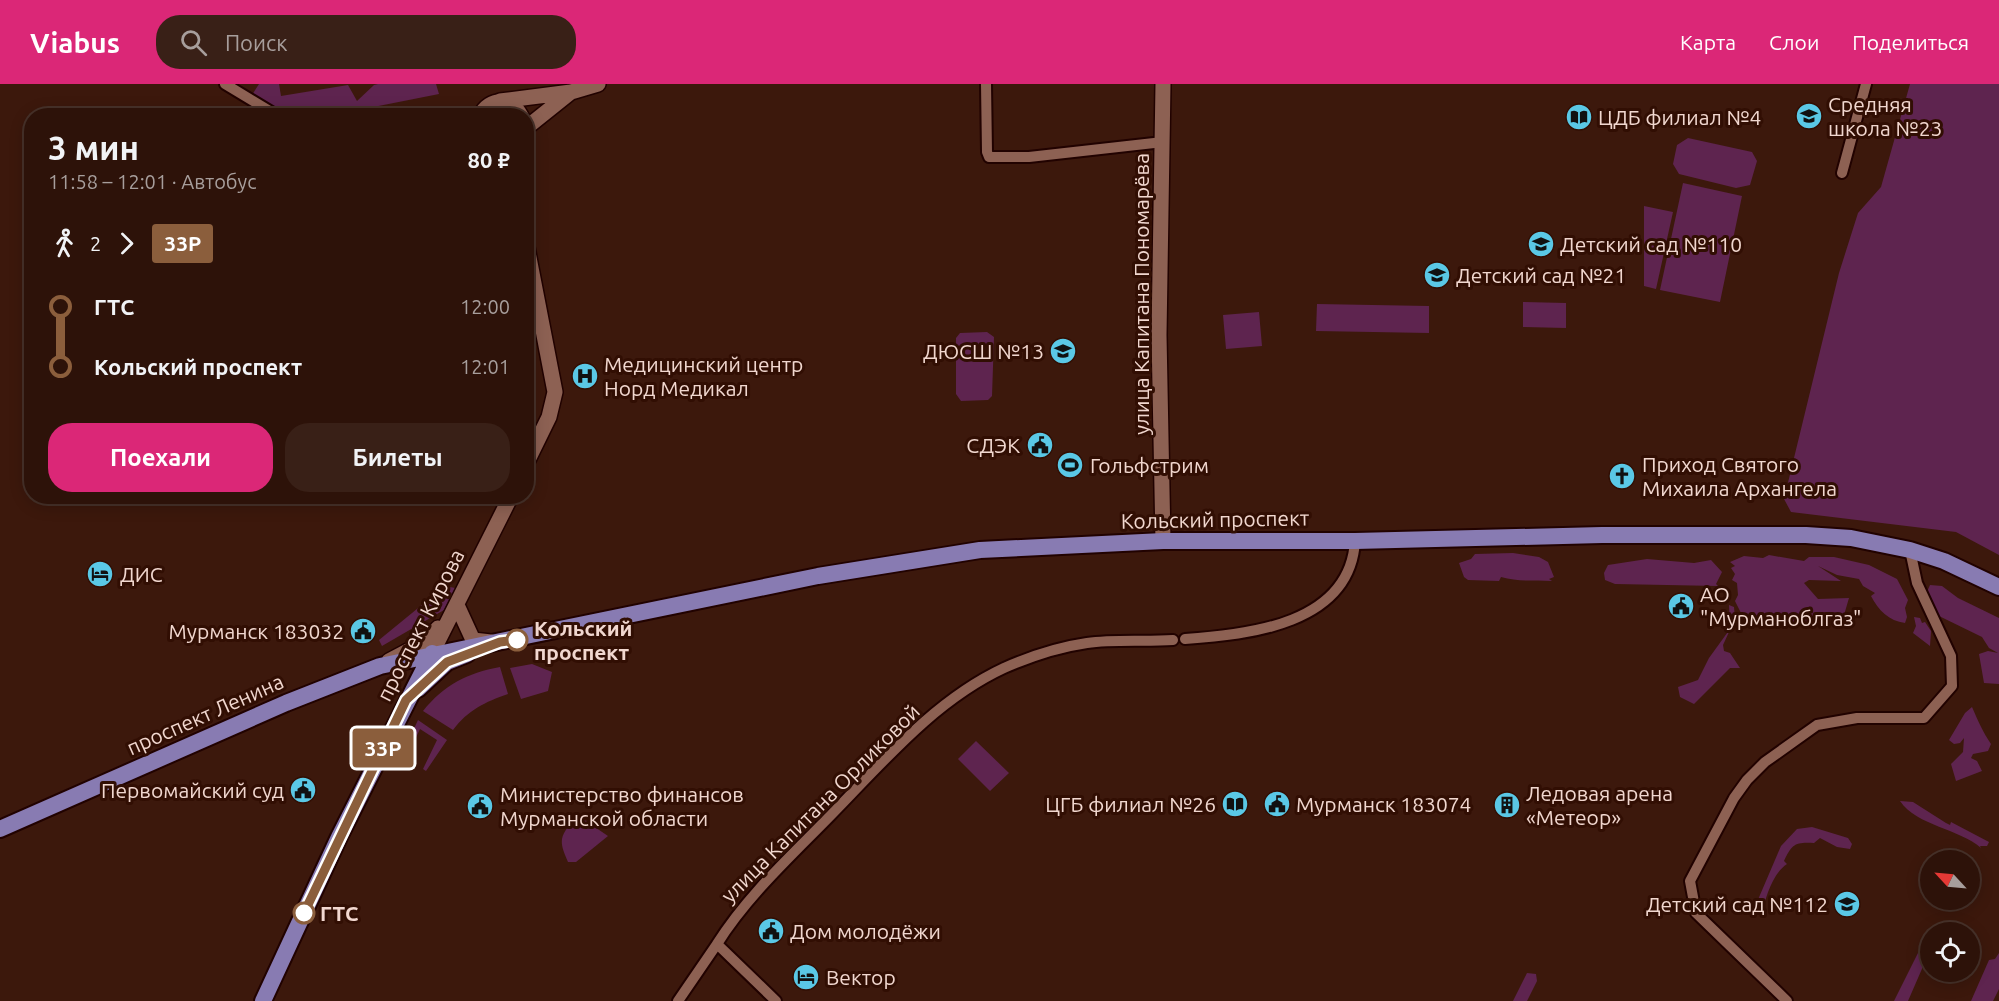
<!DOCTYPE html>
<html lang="ru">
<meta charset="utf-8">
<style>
body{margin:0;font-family:Ubuntu,sans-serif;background:#392017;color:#f1f3f6;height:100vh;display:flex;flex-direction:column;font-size:22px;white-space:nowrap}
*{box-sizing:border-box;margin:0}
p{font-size:20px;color:#a79e9c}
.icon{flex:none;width:33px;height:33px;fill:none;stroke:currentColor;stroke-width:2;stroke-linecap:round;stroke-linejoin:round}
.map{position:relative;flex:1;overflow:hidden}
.panel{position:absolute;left:24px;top:24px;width:510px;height:396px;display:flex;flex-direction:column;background:#2d1209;border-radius:24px;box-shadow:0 3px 15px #0003,0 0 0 2px #48322a}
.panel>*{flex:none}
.badge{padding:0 12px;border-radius:4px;font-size:21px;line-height:39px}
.needle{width:39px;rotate:296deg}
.tools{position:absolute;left:1920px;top:766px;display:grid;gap:12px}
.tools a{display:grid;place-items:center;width:60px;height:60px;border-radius:50%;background:#2d1209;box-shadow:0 3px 15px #0003,0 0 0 2px #48322a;font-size:30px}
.map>.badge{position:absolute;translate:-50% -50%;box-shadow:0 0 0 3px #fff}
.legs{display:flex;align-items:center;gap:9px;height:66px;padding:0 24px;font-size:20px}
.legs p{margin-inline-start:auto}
.head{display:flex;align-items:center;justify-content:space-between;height:102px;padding:0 24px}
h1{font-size:33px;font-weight:700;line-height:45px}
.action{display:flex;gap:12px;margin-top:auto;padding:12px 24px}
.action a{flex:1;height:69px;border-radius:24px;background:#db2777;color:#fff;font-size:24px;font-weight:700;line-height:69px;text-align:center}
.action a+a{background:#392017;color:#f1f3f6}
ul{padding:0 24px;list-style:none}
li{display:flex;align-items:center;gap:21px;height:60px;font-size:22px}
li i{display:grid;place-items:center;width:9px;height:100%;margin:0 8px;background:currentColor}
li i::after{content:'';width:15px;height:15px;margin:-8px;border:4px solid;border-radius:50%;background:#2d1209}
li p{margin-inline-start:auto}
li:first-child i{background:linear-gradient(#0000 50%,currentColor 0)}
li:last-child i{background:linear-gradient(currentColor 50%,#0000 0)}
header{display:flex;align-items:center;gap:36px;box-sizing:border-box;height:84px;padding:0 30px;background:#db2777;color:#fff}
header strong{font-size:28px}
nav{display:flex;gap:33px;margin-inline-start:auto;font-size:21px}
.search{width:420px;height:54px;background:#392017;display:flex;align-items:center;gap:15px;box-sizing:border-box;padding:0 21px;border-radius:24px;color:#a79e9c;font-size:22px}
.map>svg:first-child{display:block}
.green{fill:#5e244f}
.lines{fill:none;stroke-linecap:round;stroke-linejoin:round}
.street-casing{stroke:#210200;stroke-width:14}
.secondary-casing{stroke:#210200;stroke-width:18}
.primary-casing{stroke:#210200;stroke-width:20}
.street{stroke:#8d6153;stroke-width:10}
.secondary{stroke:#8d6153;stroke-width:15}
.primary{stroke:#887bb2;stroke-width:16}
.line-1-casing{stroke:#fff;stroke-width:14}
.line-1{stroke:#8b5e3c;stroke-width:9}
.stop-1-dot{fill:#fff;stroke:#8b5e3c;stroke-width:3}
.labels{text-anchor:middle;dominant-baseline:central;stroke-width:6;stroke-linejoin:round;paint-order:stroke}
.poi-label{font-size:21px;fill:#f1d7cf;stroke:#310e03;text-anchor:start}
.street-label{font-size:21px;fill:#f1d7cf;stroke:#310e03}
.stop-label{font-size:21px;font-weight:bold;fill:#f1d7cf;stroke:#310e03;text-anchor:start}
</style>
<header>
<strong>Viabus</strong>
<div class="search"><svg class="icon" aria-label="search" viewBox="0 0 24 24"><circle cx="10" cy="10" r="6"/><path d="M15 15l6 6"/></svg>Поиск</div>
<nav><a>Карта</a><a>Слои</a><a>Поделиться</a></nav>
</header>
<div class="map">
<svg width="1999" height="917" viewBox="0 0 1999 917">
<rect width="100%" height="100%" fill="#3c180c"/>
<path class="green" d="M 259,0 L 279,0 L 281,12 L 348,1 L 357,17 L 374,1 L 378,0 L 436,0 L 439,10 L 328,32 L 284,31 L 252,11 Z
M 1910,0 L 1999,0 L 1999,471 L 1956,448 L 1791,428 L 1784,415 L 1839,189 L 1858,129 L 1881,103 Z
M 1688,54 L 1752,68 L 1757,77 L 1750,101 L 1736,104 L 1679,90 L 1673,80 L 1677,61 Z
M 1683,99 L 1742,112 L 1720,218 L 1660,206 Z
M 1644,122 L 1673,128 L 1656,205 L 1644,202 Z
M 1523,218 L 1566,219 L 1566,244 L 1523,243 Z
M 1317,220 L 1429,222 L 1429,249 L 1316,247 Z
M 1259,228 L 1262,262 L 1226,265 L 1223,231 Z
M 987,248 L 994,253 L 992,312 L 988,316 L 961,317 L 956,310 L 956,254 L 960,249 Z
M 1513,469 L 1539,473 L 1548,478 L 1554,493 L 1549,495 L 1552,497 C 1534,496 1518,498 1501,493 L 1499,497 L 1468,496 L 1464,493 L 1459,479 L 1471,475 L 1475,470 Z
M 1769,471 L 1804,477 L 1809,473 L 1834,473 L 1869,481 L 1897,495 L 1908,516 L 1905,524 L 1907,533 L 1905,539 C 1889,537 1878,526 1871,512 L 1875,509 L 1863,502 L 1859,495 L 1837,491 L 1818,482 L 1841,497 L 1809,496 L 1804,499 L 1818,515 L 1849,514 L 1844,531 L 1840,534 L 1791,541 L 1741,529 L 1735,517 L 1738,511 L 1737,499 L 1732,496 L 1735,490 L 1731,484 L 1735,482 L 1730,478 L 1744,472 L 1763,474 Z
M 1647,475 L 1694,479 L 1711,476 L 1722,488 L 1716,500 L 1718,502 L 1615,500 L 1605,496 L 1604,489 L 1608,481 Z
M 1930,501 L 1942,502 L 1958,514 L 1999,534 L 1999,600 L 1984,599 L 1979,570 L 1988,567 L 1998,569 L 1989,564 L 1982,553 L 1939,532 L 1926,510 Z
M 445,502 L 455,504 L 444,526 L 382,562 L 379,556 Z
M 1729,521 L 1734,523 L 1735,535 L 1723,561 L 1724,567 L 1730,569 L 1740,584 L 1730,584 L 1694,620 L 1680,613 L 1678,603 L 1698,596 L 1709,574 L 1730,545 Z
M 1914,533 L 1920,534 L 1922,539 L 1925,538 L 1931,547 L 1930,562 L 1913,549 L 1916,542 Z
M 532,580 L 552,588 L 548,607 L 521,615 L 510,584 Z
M 500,583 L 508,610 C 485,618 468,626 453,646 L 423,627 C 444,601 467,589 500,583 Z
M 1972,623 C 1978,637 1983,648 1991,660 L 1988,667 L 1973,670 L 1971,674 L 1977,677 L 1982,687 L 1956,697 L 1951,680 L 1963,668 L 1964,654 L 1960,659 L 1954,660 L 1949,656 L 1965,629 Z
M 418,636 L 447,656 L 426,687 L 423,685 L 437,656 L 420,645 L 403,681 L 398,679 Z
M 976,657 L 1009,689 L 990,707 L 958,675 Z
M 1900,717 L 1913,718 L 1946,739 L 1950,741 L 1951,738 L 1989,758 L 1987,762 L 1980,762 L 1981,764 C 1960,745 1917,742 1900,717 Z
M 577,731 L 608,752 L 576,778 L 568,778 C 557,754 561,752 577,731 Z
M 1812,743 L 1848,754 L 1852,760 L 1850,765 L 1837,763 L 1820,754 L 1814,759 C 1795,758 1792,760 1784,777 L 1787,780 C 1772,790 1765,815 1762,831 L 1754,825 L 1781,762 L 1797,745 Z
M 1928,856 L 1928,871 L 1908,917 L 1894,917 L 1924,857 Z
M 1999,869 L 1999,905 L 1993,917 L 1971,917 L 1989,876 L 1995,875 Z
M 1527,889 L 1536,890 L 1537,897 L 1527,917 L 1513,917 Z"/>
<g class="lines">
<defs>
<path id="street" d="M 225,0 L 278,32
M 986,0 L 987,68 L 989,73 L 1029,73 L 1163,58
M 1842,89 L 1866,0
M 1185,555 C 1249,551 1350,540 1355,457
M 678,917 L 717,860
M 776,917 L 717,860 C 747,812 791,772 831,731 C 883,678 935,616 1004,584 C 1029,573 1059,563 1087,559 C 1115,555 1145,558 1173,556
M 1787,917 L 1696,829 L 1690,797 L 1734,714 L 1747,696 L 1765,678 L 1817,641 L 1857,634 L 1924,634 L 1952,602 L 1951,572 L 1917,499 L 1910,466"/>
<path id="secondary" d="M 1163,0 L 1159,251 L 1163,457
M 500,17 L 571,8 L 598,0
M 480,32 C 490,13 511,13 521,32
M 526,44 L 571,8
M 526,158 L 555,308 L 549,333 L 526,380
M 457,521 L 473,556 L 491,558
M 432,569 L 511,412
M 389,577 L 427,557 L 438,544"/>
<path id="primary" d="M 418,605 L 447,578 L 467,570
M 0,745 L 286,619 L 380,582 L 818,492 L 980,466 L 1163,457 L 1355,457 L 1602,451 L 1806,451 L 1851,454 L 1910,466 L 1944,477 L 1999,503
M 263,917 L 339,753 L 432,569"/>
</defs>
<use href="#street" class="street-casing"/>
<use href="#secondary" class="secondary-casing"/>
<use href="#primary" class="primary-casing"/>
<use href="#street" class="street"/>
<use href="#secondary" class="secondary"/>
<use href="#primary" class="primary"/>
</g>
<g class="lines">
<defs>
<path id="line-1" d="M 304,829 L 406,616 L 447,578 L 500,558 L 517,556"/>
</defs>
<use href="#line-1" class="line-1-casing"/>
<use href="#line-1" class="line-1"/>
</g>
<defs>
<symbol id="school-disc" viewBox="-11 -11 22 22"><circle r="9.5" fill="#5ac8e6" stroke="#310e03"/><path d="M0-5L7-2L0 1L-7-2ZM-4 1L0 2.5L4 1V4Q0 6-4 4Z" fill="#111"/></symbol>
<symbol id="library-disc" viewBox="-11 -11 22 22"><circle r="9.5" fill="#5ac8e6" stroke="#310e03"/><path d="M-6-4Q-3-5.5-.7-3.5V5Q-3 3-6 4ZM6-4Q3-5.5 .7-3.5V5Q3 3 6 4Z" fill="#111"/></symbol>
<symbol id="hospital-disc" viewBox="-11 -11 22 22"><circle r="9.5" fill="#5ac8e6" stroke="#310e03"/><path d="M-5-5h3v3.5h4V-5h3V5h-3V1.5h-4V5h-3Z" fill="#111"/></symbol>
<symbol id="civic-disc" viewBox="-11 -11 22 22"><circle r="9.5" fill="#5ac8e6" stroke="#310e03"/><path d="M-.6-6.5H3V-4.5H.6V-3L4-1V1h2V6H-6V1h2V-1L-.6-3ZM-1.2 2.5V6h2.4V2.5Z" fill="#111"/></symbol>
<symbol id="stadium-disc" viewBox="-11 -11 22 22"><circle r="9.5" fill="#5ac8e6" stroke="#310e03"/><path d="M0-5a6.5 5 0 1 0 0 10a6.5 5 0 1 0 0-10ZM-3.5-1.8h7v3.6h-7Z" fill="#111"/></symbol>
<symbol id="church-disc" viewBox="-11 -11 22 22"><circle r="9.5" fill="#5ac8e6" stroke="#310e03"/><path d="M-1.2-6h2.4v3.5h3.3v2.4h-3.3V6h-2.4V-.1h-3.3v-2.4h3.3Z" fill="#111"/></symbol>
<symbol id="hotel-disc" viewBox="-11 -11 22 22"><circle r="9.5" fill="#5ac8e6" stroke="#310e03"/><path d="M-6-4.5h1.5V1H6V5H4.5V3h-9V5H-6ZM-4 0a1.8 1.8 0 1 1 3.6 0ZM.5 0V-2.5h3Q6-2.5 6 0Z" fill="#111"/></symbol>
<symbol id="building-disc" viewBox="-11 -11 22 22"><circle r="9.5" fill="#5ac8e6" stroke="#310e03"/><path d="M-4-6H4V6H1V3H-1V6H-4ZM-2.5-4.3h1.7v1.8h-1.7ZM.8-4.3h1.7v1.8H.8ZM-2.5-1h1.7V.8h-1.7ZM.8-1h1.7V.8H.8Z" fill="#111"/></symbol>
</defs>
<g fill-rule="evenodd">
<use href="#school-disc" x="1794" y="17" width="30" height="30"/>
<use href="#library-disc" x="1564" y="18" width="30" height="30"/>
<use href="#school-disc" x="1526" y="145" width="30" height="30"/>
<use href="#school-disc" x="1422" y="176" width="30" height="30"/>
<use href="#school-disc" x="1048" y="252" width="30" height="30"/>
<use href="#hospital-disc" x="570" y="277" width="30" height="30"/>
<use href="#civic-disc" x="1025" y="346" width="30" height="30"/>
<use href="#stadium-disc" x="1055" y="366" width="30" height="30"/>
<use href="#church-disc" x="1607" y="377" width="30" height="30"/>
<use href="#hotel-disc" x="85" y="475" width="30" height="30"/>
<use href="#civic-disc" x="1666" y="507" width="30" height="30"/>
<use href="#civic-disc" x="348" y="532" width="30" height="30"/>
<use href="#civic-disc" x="288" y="691" width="30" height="30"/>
<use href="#library-disc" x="1220" y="705" width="30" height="30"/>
<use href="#civic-disc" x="1262" y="705" width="30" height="30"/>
<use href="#building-disc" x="1492" y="706" width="30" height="30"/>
<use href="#civic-disc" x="465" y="707" width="30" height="30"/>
<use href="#school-disc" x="1832" y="805" width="30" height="30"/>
<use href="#civic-disc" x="756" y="832" width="30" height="30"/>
<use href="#hotel-disc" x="791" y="878" width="30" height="30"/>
</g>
<g class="stop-1-dot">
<circle cx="517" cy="556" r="10"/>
<circle cx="304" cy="829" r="10"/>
</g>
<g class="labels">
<g class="poi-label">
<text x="1828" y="20">Средняя<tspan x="1828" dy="24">школа №23</tspan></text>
<text x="1598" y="33">ЦДБ филиал №4</text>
<text x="1560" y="160">Детский сад №110</text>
<text x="1456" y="191">Детский сад №21</text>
<text x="1044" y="267" text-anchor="end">ДЮСШ №13</text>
<text x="604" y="280">Медицинский центр<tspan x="604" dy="24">Норд Медикал</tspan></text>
<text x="1020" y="361" text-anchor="end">СДЭК</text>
<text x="1642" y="380">Приход Святого<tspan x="1642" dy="24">Михаила Архангела</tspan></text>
<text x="1090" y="381">Гольфстрим</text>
<text x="120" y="490">ДИС</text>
<text x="1700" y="510">AO<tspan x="1700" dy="24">"Мурманоблгаз"</tspan></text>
<text x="344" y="547" text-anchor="end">Мурманск 183032</text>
<text x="284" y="706" text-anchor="end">Первомайский суд</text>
<text x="1526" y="709">Ледовая арена<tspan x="1526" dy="24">«Метеор»</tspan></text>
<text x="500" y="710">Министерство финансов<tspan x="500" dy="24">Мурманской области</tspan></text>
<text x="1216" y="720" text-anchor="end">ЦГБ филиал №26</text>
<text x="1296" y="720">Мурманск 183074</text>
<text x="1828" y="820" text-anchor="end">Детский сад №112</text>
<text x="790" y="847">Дом молодёжи</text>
<text x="826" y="893">Вектор</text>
</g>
<g class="street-label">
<text transform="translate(1141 210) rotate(-90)">улица Капитана Пономарёва</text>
<text transform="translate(1215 435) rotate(-1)">Кольский проспект</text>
<text transform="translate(420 541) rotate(-63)">проспект Кирова</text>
<text transform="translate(205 630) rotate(-24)">проспект Ленина</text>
<text transform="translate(820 719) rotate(-45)">улица Капитана Орликовой</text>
</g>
<g class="stop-label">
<text x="534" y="544">Кольский<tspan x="534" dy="24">проспект</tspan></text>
<text x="320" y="829">ГТС</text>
</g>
</g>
</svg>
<div class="tools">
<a><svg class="needle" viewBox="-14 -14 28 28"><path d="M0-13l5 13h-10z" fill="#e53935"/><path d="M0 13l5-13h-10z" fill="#a79e9c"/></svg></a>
<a><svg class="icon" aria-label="locate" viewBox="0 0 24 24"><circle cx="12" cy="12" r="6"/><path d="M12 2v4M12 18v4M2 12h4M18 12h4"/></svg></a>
</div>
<b class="badge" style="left:383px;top:664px;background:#8b5e3c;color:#fff">33Р</b>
<section class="panel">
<div class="head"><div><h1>3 мин</h1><p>11:58 – 12:01 · Автобус</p></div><b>80 ₽</b></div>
<div class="legs"><svg class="icon" aria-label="walk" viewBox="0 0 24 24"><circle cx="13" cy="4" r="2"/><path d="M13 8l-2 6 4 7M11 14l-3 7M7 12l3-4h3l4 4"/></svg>2<svg class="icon" aria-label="forward" viewBox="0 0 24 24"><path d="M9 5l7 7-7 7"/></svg><b class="badge" style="background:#8b5e3c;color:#fff">33Р</b></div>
<ul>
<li><i style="color:#8b5e3c"></i><b>ГТС</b><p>12:00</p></li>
<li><i style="color:#8b5e3c"></i><b>Кольский проспект</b><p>12:01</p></li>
</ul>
<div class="action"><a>Поехали</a><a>Билеты</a></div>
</section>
</div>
